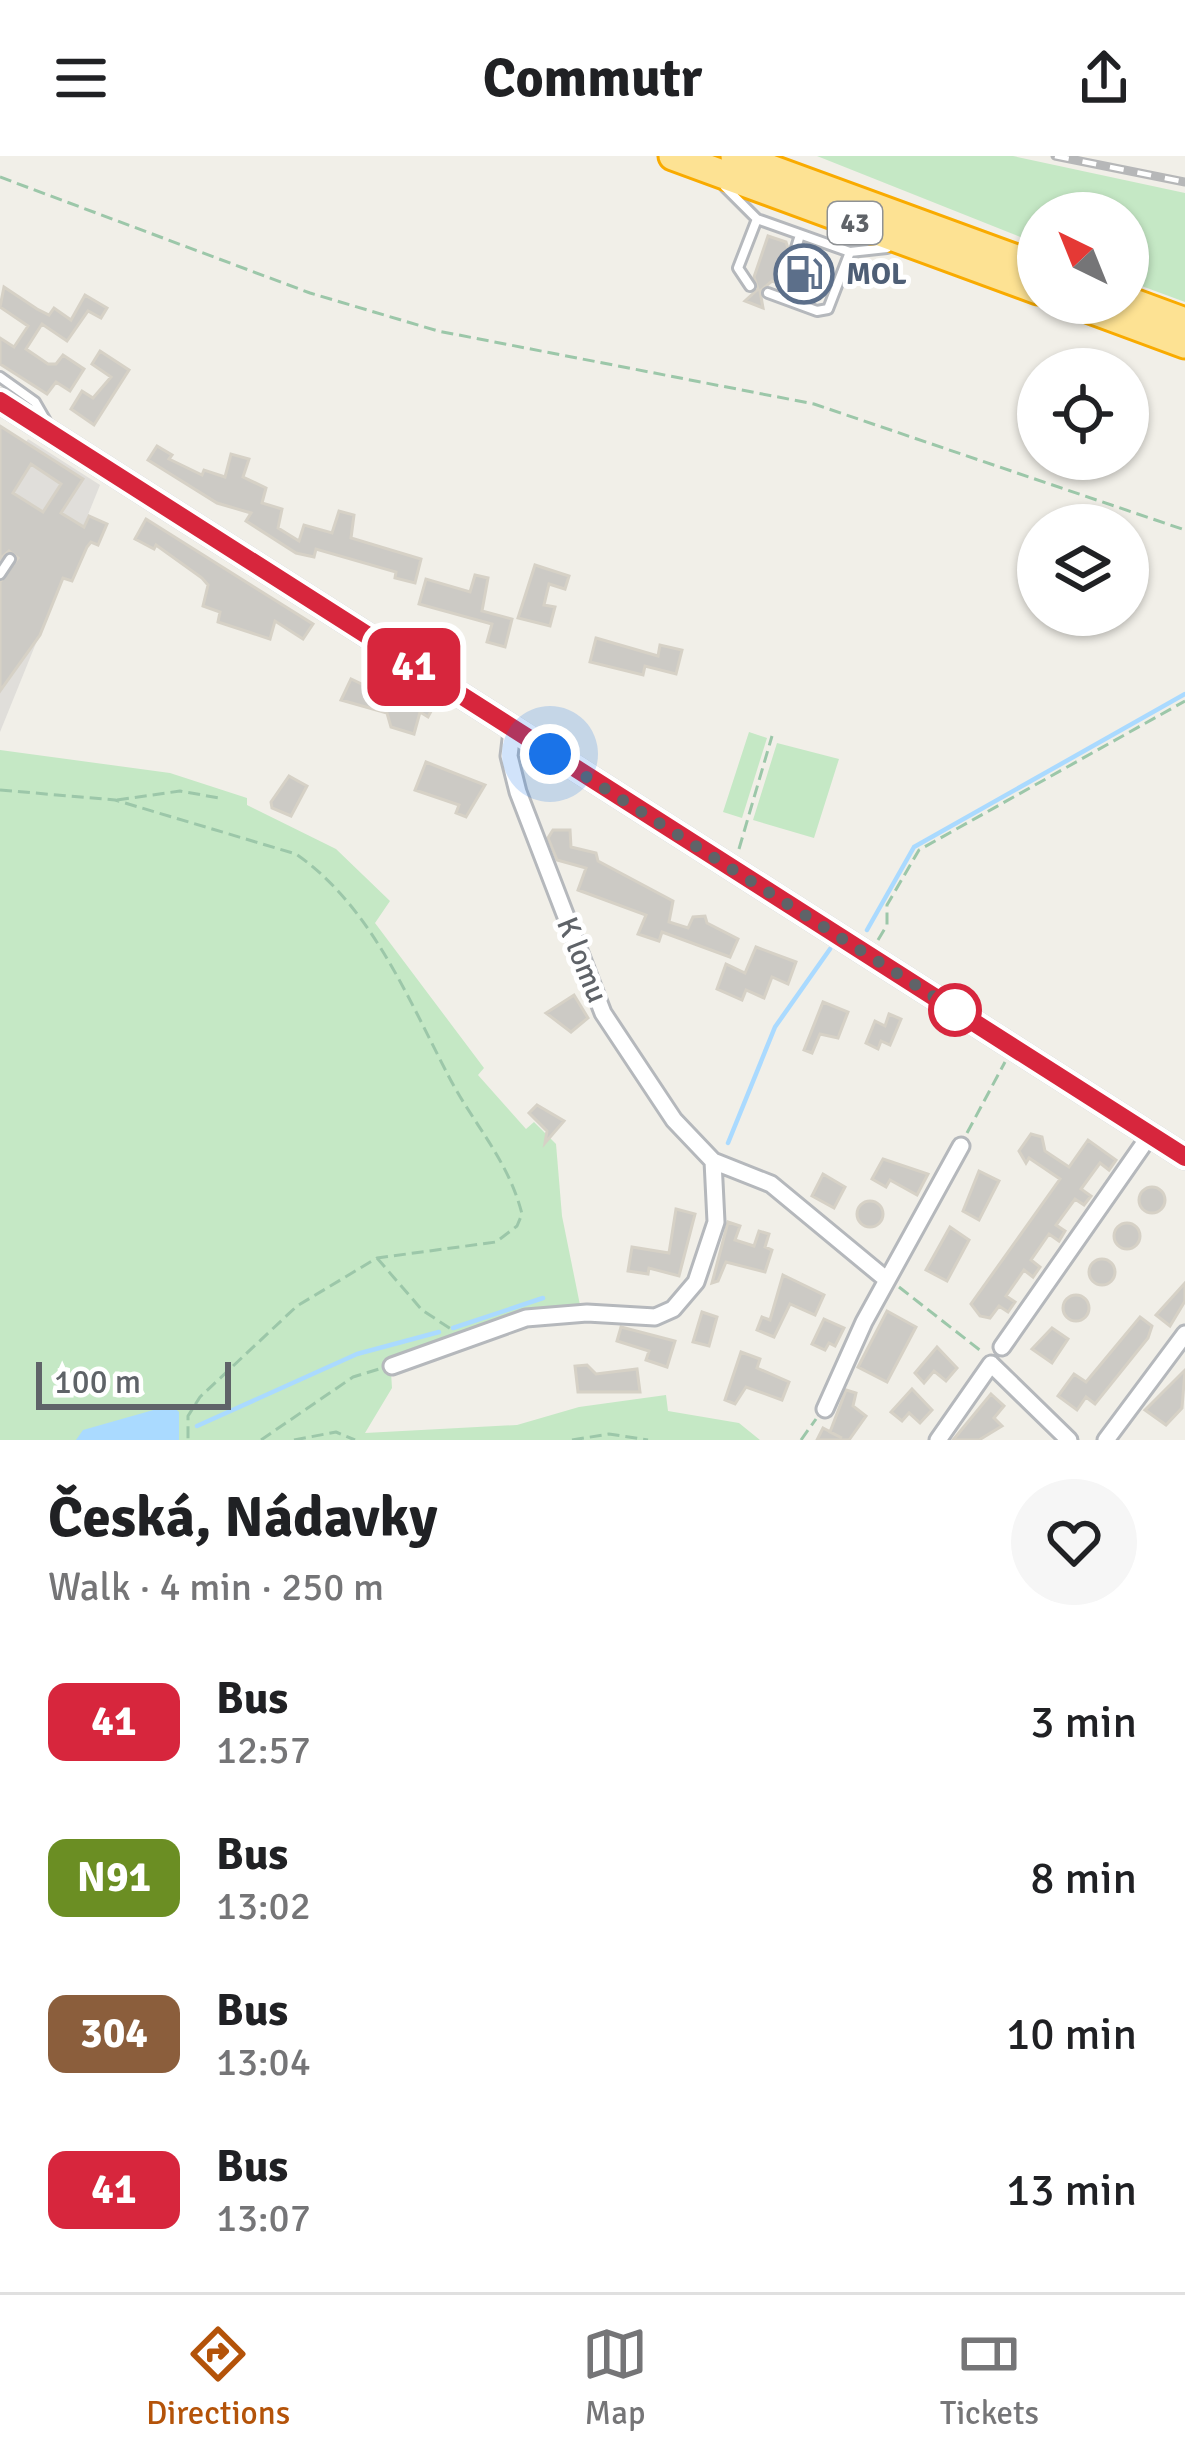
<!DOCTYPE html>
<meta charset="utf-8">
<style>
body{margin:0;font-family:Signika,sans-serif;background:#f6f6f6;color:#202124;height:100vh;display:flex;flex-direction:column;font-size:45px;white-space:nowrap}
*{box-sizing:border-box;margin:0}
p{font-size:39px;color:#757577}
.icon{flex:none;width:66px;height:66px;fill:none;stroke:currentColor;stroke-width:2;stroke-linecap:round;stroke-linejoin:round}
.map{position:relative;height:1284px;overflow:hidden}
.panel{display:flex;flex-direction:column;background:#fff;flex:1}
.panel>*{flex:none}
.badge{padding:0 24px;border-radius:18px;font-size:42px;line-height:78px}
.needle{width:78px;rotate:317deg}
.buttons{position:absolute;left:1017px;top:36px;display:grid;gap:24px}
.buttons a{display:grid;place-items:center;width:132px;height:132px;border-radius:50%;background:#fff;box-shadow:0 3px 9px #0004;font-size:60px}
.scale{position:absolute;left:36px;bottom:30px;width:195px;box-sizing:border-box;padding-left:12px;border:6px solid #5f6368;border-top:0;font-size:33px;line-height:42px;white-space:nowrap;color:#5f6368;-webkit-text-stroke:9px #fff;paint-order:stroke}
.you{position:absolute;width:60px;height:60px;margin:-30px;border:9px solid #fff;border-radius:50%;background:#1a73e8;box-shadow:0 0 0 18px #1a73e833}
.map>.badge{position:absolute;translate:-50% -50%;box-shadow:0 0 0 6px #fff}
.round{display:grid;place-items:center;flex:none;width:126px;height:126px;border-radius:63px;background:#f6f6f6}
.summary{display:flex;align-items:center;justify-content:space-between;height:204px;padding:0 48px}
h1{font-size:57px;font-weight:700;line-height:90px}
ul{padding:0;list-style:none}
li{display:flex;align-items:center;gap:36px;height:156px;padding:0 48px}
li div{flex:1}
li b{display:block;font-size:45px}
li em{font-style:normal}
li .badge{min-width:132px;font-weight:700;text-align:center}
header{display:flex;justify-content:space-between;align-items:center;height:156px;padding:0 48px;background:#fff;font-size:54px;font-weight:700}
.dock{display:flex;justify-content:space-around;align-items:center;height:168px;border-top:3px solid #e0e0e0;background:#fff;font-size:33px;color:#757577}
.dock a{display:grid;justify-items:center;gap:6px}
.dock .selected{color:#b45309}
.map>svg:first-child{display:block}
.industrial{fill:#e0deda}
.green{fill:#c5e8c5}
.water{fill:#aadaff}
.lines{fill:none;stroke-linecap:round;stroke-linejoin:round}
.stream{stroke:#aadaff;stroke-width:4.5}
.building{fill:#cccac5;stroke:#d6d1c6;stroke-width:3;fill-rule:evenodd}
.lane-casing{stroke:#b5b8bc;stroke-width:14}
.street-casing{stroke:#b5b8bc;stroke-width:21}
.secondary-casing{stroke:#b6babf;stroke-width:27}
.highway-casing{stroke:#f9ab00;stroke-width:33}
.path{stroke:#9cc7a9;stroke-width:3;stroke-dasharray:12 6;stroke-linecap:butt}
.lane{stroke:#fff;stroke-width:8}
.street{stroke:#fff;stroke-width:15}
.secondary{stroke:#fff;stroke-width:21}
.highway{stroke:#fde293;stroke-width:27}
.rail-casing{stroke:#b6b7b8;stroke-width:9}
.rail{stroke:#fff;stroke-width:4.5;stroke-dasharray:14;stroke-linecap:butt}
.line-casing{stroke:#fff;stroke-width:27}
.line{stroke:#d7263d;stroke-width:18}
.walk{stroke:#5f6368;stroke-width:12;stroke-dasharray:0 21.6}
.stop-dot{fill:#fff;stroke:#d7263d;stroke-width:6}
.labels{text-anchor:middle;dominant-baseline:central;stroke-width:10;stroke-linejoin:round;paint-order:stroke}
.shield{fill:#fff;stroke:#8f9295;stroke-width:3}
.shield-label{font-size:27px;font-weight:bold;fill:#5f6368}
.service-label{font-size:30px;font-weight:bold;fill:#4e5e75;stroke:#fff;text-anchor:start}
.street-label{font-size:30px;fill:#5f6368;stroke:#fff}
</style>
<header><svg class="icon" aria-label="menu" viewBox="0 0 24 24"><path d="M4 6h16M4 12h16M4 18h16"/></svg>Commutr<svg class="icon" aria-label="share" viewBox="0 0 24 24"><path d="M12 15V3M7 8l5-5 5 5M5 13v7h14v-7"/></svg></header>
<div class="map">
<svg width="1185" height="1284" viewBox="0 0 1185 1284">
<rect width="100%" height="100%" fill="#f1efe8"/>
<path class="industrial" d="M 28,283 L 100,329 L 0,576 L 0,329 Z"/>
<path class="green" d="M 817,0 L 1013,0 L 1185,37 L 1185,146 L 1128,125 L 1128,57 L 1038,57 L 1038,88 Z
M 749,576 L 767,582 L 742,662 L 723,656 Z
M 777,587 L 839,603 L 814,682 L 753,664 Z
M 0,594 L 170,617 L 247,642 L 247,649 L 336,693 L 390,745 L 375,767 L 484,912 L 478,919 L 526,973 L 534,966 L 556,988 L 562,1060 L 580,1149 L 521,1157 L 390,1201 L 392,1232 L 365,1277 L 517,1269 L 579,1251 L 666,1239 L 668,1255 L 739,1267 L 760,1284 L 0,1284 Z"/>
<path class="water" d="M 171,1249 L 179,1256 L 179,1284 L 76,1284 L 83,1274 Z"/>
<g class="lines">
<path class="stream" d="M 867,774 L 914,691 L 1185,538
M 728,987 L 775,871 L 830,793
M 453,1172 L 543,1142
M 197,1270 L 357,1198 L 439,1176"/>
</g>
<path class="building" d="M 768,80 L 786,86 L 791,102 L 803,97 L 824,108 L 813,139 L 772,125 L 760,135 L 763,152 L 745,145 L 758,133 L 754,121 Z
M 4,131 L 37,153 L 49,159 L 54,152 L 71,164 L 85,139 L 107,152 L 101,162 L 88,155 L 67,185 L 42,168 L 26,193 L 48,208 L 56,208 L 63,199 L 84,213 L 70,235 L 56,226 L 47,238 L 0,208 L 0,182 L 14,191 L 28,170 L 0,151 Z
M 100,195 L 129,214 L 94,269 L 71,253 L 82,235 L 93,242 L 111,221 L 92,208 Z
M 0,270 L 83,323 L 61,357 L 84,371 L 89,360 L 107,368 L 98,389 L 91,386 L 87,391 L 72,425 L 63,422 L 40,479 L 0,535 L 0,426 L 18,402 L 9,395 L 0,403 ZM 31,308 L 61,328 L 43,356 L 13,337 Z
M 157,290 L 172,299 L 169,303 L 202,319 L 204,314 L 225,321 L 231,298 L 249,303 L 243,321 L 266,332 L 262,347 L 282,353 L 278,372 L 299,385 L 304,369 L 332,377 L 339,355 L 354,359 L 351,382 L 421,403 L 415,427 L 395,422 L 396,416 L 316,393 L 314,401 L 296,397 L 246,365 L 251,357 L 217,347 L 148,304 Z
M 146,363 L 313,468 L 303,483 L 275,465 L 270,483 L 218,466 L 220,456 L 203,450 L 208,429 L 202,422 L 156,389 L 154,393 L 135,383 Z
M 535,409 L 569,420 L 565,433 L 549,428 L 544,449 L 555,451 L 550,470 L 518,462 Z
M 475,419 L 488,422 L 482,455 L 512,463 L 505,491 L 487,486 L 492,468 L 419,448 L 426,423 L 470,436 Z
M 596,482 L 658,500 L 660,489 L 682,494 L 676,518 L 645,510 L 643,519 L 590,506 Z
M 377,509 L 436,546 L 428,561 L 420,556 L 414,578 L 391,571 L 387,557 L 341,544 L 351,523 L 368,531 Z
M 426,606 L 485,629 L 466,661 L 456,657 L 459,649 L 415,634 Z
M 289,620 L 307,630 L 291,660 L 272,652 L 271,646 Z
M 553,674 L 570,674 L 571,691 L 596,697 L 598,705 L 673,745 L 669,766 L 688,772 L 693,761 L 705,760 L 707,767 L 738,783 L 730,801 L 662,776 L 659,785 L 638,778 L 646,759 L 578,734 L 586,712 L 557,704 L 548,682 Z
M 756,791 L 796,806 L 788,828 L 772,821 L 764,842 L 746,834 L 742,844 L 717,833 L 726,808 L 745,817 Z
M 574,839 L 588,862 L 571,876 L 546,857 Z
M 823,846 L 848,856 L 838,882 L 820,878 L 812,897 L 804,894 Z
M 889,858 L 901,863 L 890,889 L 881,885 L 878,893 L 866,887 L 875,865 L 885,870 Z
M 537,949 L 564,965 L 545,987 L 547,975 L 529,957 Z
M 1031,978 L 1042,981 L 1045,995 L 1069,1011 L 1088,984 L 1116,1004 L 1109,1014 L 1100,1007 L 1081,1033 L 1091,1040 L 1084,1049 L 1075,1043 L 1056,1069 L 1065,1075 L 1059,1085 L 1049,1078 L 1031,1104 L 1040,1111 L 1033,1121 L 1024,1114 L 1006,1140 L 1015,1146 L 1008,1156 L 999,1150 L 990,1162 L 980,1160 L 971,1148 L 1060,1023 L 1029,1002 L 1026,1007 L 1019,995 Z
M 883,1003 L 928,1018 L 917,1039 L 890,1024 L 886,1031 L 872,1023 Z
M 979,1015 L 999,1025 L 979,1064 L 963,1055 Z
M 823,1018 L 845,1031 L 834,1052 L 812,1040 Z
M1139 1044a13 13 0 1 1 26 0a13 13 0 1 1-26 0Z
M857 1058a13 13 0 1 1 26 0a13 13 0 1 1-26 0Z
M 676,1053 L 695,1058 L 679,1120 L 649,1112 L 648,1118 L 628,1115 L 632,1091 L 669,1097 Z
M 728,1066 L 740,1070 L 735,1084 L 754,1090 L 759,1075 L 769,1078 L 765,1091 L 772,1094 L 765,1116 L 726,1106 L 718,1125 L 712,1127 Z
M1114 1080a13 13 0 1 1 26 0a13 13 0 1 1-26 0Z
M 950,1071 L 969,1084 L 947,1125 L 926,1114 Z
M1089 1116a13 13 0 1 1 26 0a13 13 0 1 1-26 0Z
M 783,1119 L 824,1139 L 815,1159 L 790,1148 L 774,1181 L 757,1174 L 762,1161 L 770,1164 Z
M 1185,1127 L 1185,1145 L 1170,1170 L 1156,1159 Z
M1063 1152a13 13 0 1 1 26 0a13 13 0 1 1-26 0Z
M 887,1155 L 916,1171 L 887,1226 L 858,1211 Z
M 702,1156 L 717,1161 L 709,1190 L 693,1186 Z
M 1140,1161 L 1152,1170 L 1148,1182 L 1095,1248 L 1086,1241 L 1077,1254 L 1058,1240 L 1074,1218 L 1086,1226 Z
M 824,1163 L 844,1172 L 835,1190 L 829,1187 L 825,1194 L 812,1188 Z
M 621,1171 L 675,1185 L 667,1211 L 646,1204 L 649,1195 L 617,1185 Z
M 1052,1172 L 1068,1183 L 1052,1207 L 1032,1193 Z
M 937,1191 L 957,1212 L 946,1225 L 934,1215 L 924,1227 L 915,1217 Z
M 741,1196 L 760,1203 L 757,1212 L 789,1226 L 782,1244 L 746,1231 L 735,1248 L 725,1244 Z
M 587,1209 L 596,1218 L 637,1213 L 640,1236 L 578,1236 L 575,1210 Z
M 1185,1214 L 1182,1252 L 1166,1269 L 1145,1254 Z
M 912,1233 L 932,1254 L 920,1267 L 909,1257 L 902,1265 L 891,1256 Z
M 846,1234 L 856,1237 L 853,1250 L 866,1260 L 849,1284 L 817,1284 L 823,1272 L 842,1282 L 830,1276 Z
M 991,1238 L 1004,1250 L 994,1262 L 1002,1270 L 979,1284 L 953,1284 Z"/>
<g class="lines">
<defs>
<path id="lane" d="M 725,31 L 757,63 L 850,96 L 887,92
M 795,95 L 800,79
M 750,130 L 738,112 L 757,63
M 768,137 L 817,155 L 828,153 L 850,96
M 0,221 L 35,246 L 50,272
M 0,418 L 10,403"/>
<path id="street" d="M 512,575 L 509,600 L 518,636 L 603,857 L 674,964 L 713,1005 L 771,1028 L 887,1124
M 1002,1191 L 1150,979
M 392,1210 L 526,1162 L 587,1157 L 655,1161 L 673,1153 L 696,1126 L 716,1066 L 713,1005
M 825,1253 L 864,1166 L 961,990
M 938,1284 L 991,1208 L 1069,1284
M 1106,1284 L 1185,1178"/>
<path id="secondary" d="M 0,245 L 1185,1001"/>
<path id="highway" d="M 673,0 L 1038,134
M 735,0 L 1038,111
M 1128,145 L 1185,166
M 1074,147 L 1185,188"/>
</defs>
<use href="#lane" class="lane-casing"/>
<use href="#street" class="street-casing"/>
<use href="#secondary" class="secondary-casing"/>
<use href="#highway" class="highway-casing"/>
<path class="path" d="M 0,21 L 310,137 L 438,175 L 814,248 L 1185,374
M 0,634 L 115,644 L 296,698 C 370,749 408,842 448,919 C 473,968 508,1003 522,1058 L 517,1070 L 496,1086 L 377,1102 L 297,1150 L 200,1241 L 188,1260 L 188,1284
M 117,644 L 180,635 L 219,642
M 739,693 L 772,580
M 878,784 L 887,769 L 887,749 L 919,694 L 1185,545
M 967,977 L 1005,906
M 377,1102 L 422,1154 L 451,1173
M 899,1131 L 981,1195
M 261,1284 L 353,1221 L 379,1213
M 294,1284 L 336,1276 L 355,1284
M 572,1284 L 609,1278 L 648,1284
M 801,1284 L 816,1263"/>
<use href="#lane" class="lane"/>
<use href="#street" class="street"/>
<use href="#secondary" class="secondary"/>
<use href="#highway" class="highway"/>
<defs>
<path id="rail" d="M 1055,0 L 1185,26"/>
</defs>
<use href="#rail" class="rail-casing"/>
<use href="#rail" class="rail"/>
</g>
<g class="lines">
<defs>
<path id="line" d="M 0,245 L 1185,1001"/>
</defs>
<use href="#line" class="line-casing"/>
<use href="#line" class="line"/>
<path class="walk" d="M 550,598 L 955,854"/>
</g>
<defs>
<symbol id="fuel-ring" viewBox="-11 -11 22 22"><circle r="9.5" fill="#fff" stroke="#5c6f8a" stroke-width="1.5"/><path d="M-5.5-6h7V0h2V4h1.3V-2.5L3-4.5l.8-.8L6-3V5H2.5V1h-1V6h-7ZM-4.2-4.7v3.2H.2V-4.7Z" fill="#5c6f8a"/></symbol>
</defs>
<g fill-rule="evenodd">
<use href="#fuel-ring" x="771" y="85" width="66" height="66"/>
</g>
<circle class="stop-dot" cx="955" cy="854" r="24"/>
<g class="labels">
<rect class="shield" x="828" y="46" width="54" height="42" rx="9"/>
<g class="shield-label">
<text x="855" y="67">43</text>
</g>
<g class="service-label">
<text x="846" y="118">MOL</text>
</g>
<g class="street-label">
<text transform="translate(582 804) rotate(68)">K lomu</text>
</g>
</g>
</svg>
<div class="buttons">
<a><svg class="needle" viewBox="-14 -14 28 28"><path d="M0-13l5 13h-10z" fill="#e53935"/><path d="M0 13l5-13h-10z" fill="#757577"/></svg></a>
<a><svg class="icon" aria-label="locate" viewBox="0 0 24 24"><circle cx="12" cy="12" r="6"/><path d="M12 2v4M12 18v4M2 12h4M18 12h4"/></svg></a>
<a><svg class="icon" aria-label="layers" viewBox="0 0 24 24"><path d="M12 4l9 5-9 5-9-5zM3 14l9 5 9-5"/></svg></a>
</div>
<div class="scale">100 m</div>
<div class="you" style="left:550px;top:598px"></div>
<b class="badge" style="left:414px;top:511px;background:#d7263d;color:#fff">41</b>
</div>
<section class="panel">
<div class="summary"><div><h1>Česká, Nádavky</h1><p>Walk · 4 min · 250 m</p></div><a class="round"><svg class="icon" aria-label="heart" viewBox="0 0 24 24"><path d="M12 20l-8-8c-3-5 5-10 8-4 3-6 11-1 8 4z"/></svg></a></div>
<ul>
<li><span class="badge" style="background:#d7263d;color:#fff">41</span><div><b>Bus</b><p>12:57</p></div><em>3 min</em></li>
<li><span class="badge" style="background:#6b8e23;color:#fff">N91</span><div><b>Bus</b><p>13:02</p></div><em>8 min</em></li>
<li><span class="badge" style="background:#8b5e3c;color:#fff">304</span><div><b>Bus</b><p>13:04</p></div><em>10 min</em></li>
<li><span class="badge" style="background:#d7263d;color:#fff">41</span><div><b>Bus</b><p>13:07</p></div><em>13 min</em></li>
</ul>
</section>
<nav class="dock">
<a class="selected"><svg class="icon" aria-label="directions" viewBox="0 0 24 24"><path d="M12 3l9 9-9 9-9-9zM9 14v-3h6M13 9l2 2-2 2"/></svg>Directions</a>
<a><svg class="icon" aria-label="map" viewBox="0 0 24 24"><path d="M3 6l6-2 6 2 6-2v14l-6 2-6-2-6 2zM9 4v14M15 6v14"/></svg>Map</a>
<a><svg class="icon" aria-label="tickets" viewBox="0 0 24 24"><path d="M3 7h18v10H3zM15 7v10"/></svg>Tickets</a>
</nav>
